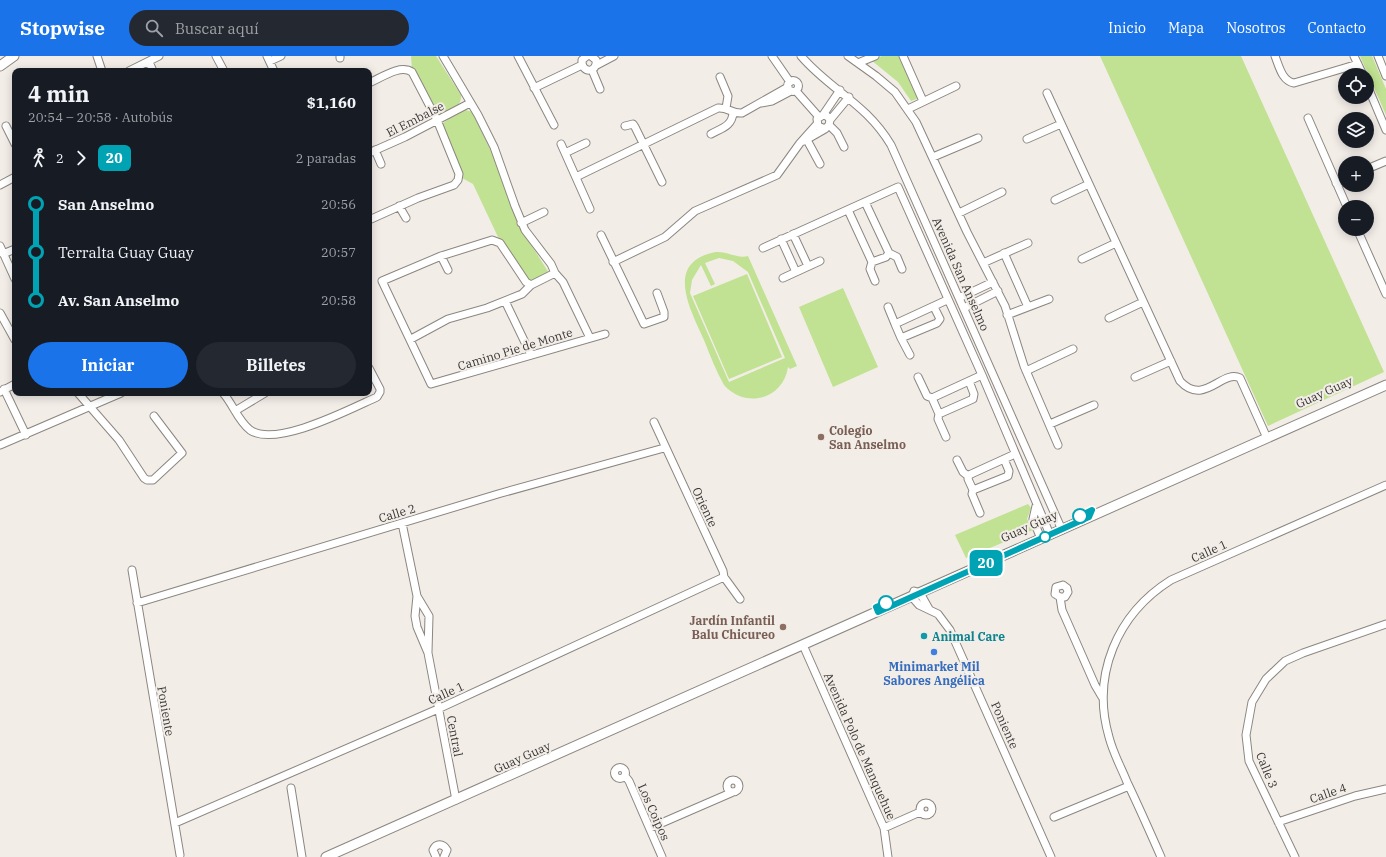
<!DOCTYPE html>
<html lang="es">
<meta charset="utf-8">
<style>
body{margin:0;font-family:"IBM Plex Serif",serif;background:#242831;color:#f1f3f6;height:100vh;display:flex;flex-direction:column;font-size:15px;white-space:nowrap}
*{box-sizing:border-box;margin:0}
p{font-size:13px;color:#9ea1a6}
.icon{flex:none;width:22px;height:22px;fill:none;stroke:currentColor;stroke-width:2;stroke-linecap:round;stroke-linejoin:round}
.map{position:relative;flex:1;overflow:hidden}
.side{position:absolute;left:12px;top:12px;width:360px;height:328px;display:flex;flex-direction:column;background:#171b24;border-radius:8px;box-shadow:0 2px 10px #0003}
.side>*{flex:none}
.badge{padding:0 8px;border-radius:6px;font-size:14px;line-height:26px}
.buttons{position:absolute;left:1338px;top:12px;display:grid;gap:8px}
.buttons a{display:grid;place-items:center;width:36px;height:36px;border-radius:50%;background:#171b24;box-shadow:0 2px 10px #0003;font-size:20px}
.map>.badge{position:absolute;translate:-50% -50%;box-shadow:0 0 0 2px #fff}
.legs{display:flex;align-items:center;gap:6px;height:44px;padding:0 16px;font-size:13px}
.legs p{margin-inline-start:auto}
.headline{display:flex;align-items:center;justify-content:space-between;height:68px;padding:0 16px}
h1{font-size:22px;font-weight:700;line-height:30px}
.cta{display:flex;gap:8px;margin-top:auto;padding:8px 16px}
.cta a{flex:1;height:46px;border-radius:24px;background:#1a73e8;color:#fff;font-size:16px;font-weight:700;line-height:46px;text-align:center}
.cta a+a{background:#242831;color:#f1f3f6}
ul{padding:0 16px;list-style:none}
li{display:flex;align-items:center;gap:14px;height:48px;font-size:15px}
li i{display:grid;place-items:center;width:6px;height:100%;margin:0 5px;background:currentColor}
li i::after{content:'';width:10px;height:10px;margin:-5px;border:3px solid;border-radius:50%;background:#171b24}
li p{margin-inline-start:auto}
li:first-child i{background:linear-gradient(#0000 50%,currentColor 0)}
li:last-child i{background:linear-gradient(currentColor 50%,#0000 0)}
header{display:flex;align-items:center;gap:24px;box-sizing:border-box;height:56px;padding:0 20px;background:#1a73e8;color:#fff}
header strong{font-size:19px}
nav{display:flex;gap:22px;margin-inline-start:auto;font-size:14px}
.search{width:280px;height:36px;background:#242831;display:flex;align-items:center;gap:10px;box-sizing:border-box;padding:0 14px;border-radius:22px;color:#9ea1a6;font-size:15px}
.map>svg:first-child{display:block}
.green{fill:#c0e292;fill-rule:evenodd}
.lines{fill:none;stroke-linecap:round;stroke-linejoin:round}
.minor-casing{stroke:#8c8681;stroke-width:9}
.tertiary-casing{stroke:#8c8681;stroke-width:11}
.minor{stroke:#fff;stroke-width:7}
.tertiary{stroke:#fff;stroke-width:9}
.line-1-casing{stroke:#fff;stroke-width:9}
.line-1{stroke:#00a3b4;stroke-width:6}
.education-dot{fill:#8d6e63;stroke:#f3ede8;stroke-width:1.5}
.stop-1-dot{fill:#fff;stroke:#00a3b4;stroke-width:2}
.culture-dot{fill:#0f9aa8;stroke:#f3ede8;stroke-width:1.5}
.shop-dot{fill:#3f7fe0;stroke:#f3ede8;stroke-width:1.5}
.labels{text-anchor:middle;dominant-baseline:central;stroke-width:4;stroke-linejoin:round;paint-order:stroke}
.street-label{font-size:12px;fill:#393735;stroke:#f3ede8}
.education-label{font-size:12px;font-weight:bold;fill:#785e54;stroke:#f3ede8;text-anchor:start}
.culture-label{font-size:12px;font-weight:bold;fill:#0d838f;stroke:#f3ede8;text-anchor:start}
.shop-label{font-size:12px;font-weight:bold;fill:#366cbe;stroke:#f3ede8}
</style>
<header>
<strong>Stopwise</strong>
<div class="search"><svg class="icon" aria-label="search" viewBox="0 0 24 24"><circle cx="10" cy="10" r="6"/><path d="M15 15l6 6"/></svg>Buscar aquí</div>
<nav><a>Inicio</a><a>Mapa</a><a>Nosotros</a><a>Contacto</a></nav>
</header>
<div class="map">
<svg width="1386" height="801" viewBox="0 0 1386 801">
<rect width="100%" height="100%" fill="#f3ede8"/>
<path class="green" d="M 411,0 L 436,0 L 461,39 C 462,51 451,54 442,58 L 434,55 L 412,14 Z
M 882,0 L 900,0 L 919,42 L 911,45 L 898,26 L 871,4 Z
M 1100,0 L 1241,0 L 1384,316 L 1268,370 Z
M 1360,0 L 1372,0 L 1386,33 L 1386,59 Z
M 463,53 L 472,56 L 500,114 L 523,176 L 549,217 L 529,228 L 498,181 L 473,128 L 462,122 L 442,72 L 443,67 Z
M 716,196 C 728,195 737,203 748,200 L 797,310 L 790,313 L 788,311 C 783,344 745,353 724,329 C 716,315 710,299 704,284 C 691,254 663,206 716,196 ZM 719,202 L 733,205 L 748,216 L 785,302 L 729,326 L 690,237 L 692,224 L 701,209 L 711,230 L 715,228 L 705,207 Z
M 747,218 L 782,301 L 729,323 L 693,240 Z
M 843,232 L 878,311 L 833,331 L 799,251 Z
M 1028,448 L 1031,452 L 1027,463 L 1033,474 L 966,502 L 955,479 Z"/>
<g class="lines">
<defs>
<path id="minor" d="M 97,0 L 102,15
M 216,0 L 224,15
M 267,0 L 274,15
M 340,0 L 340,2
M 443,0 L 478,59 L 494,91 L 515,150 L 525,174 L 551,208 L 555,217 L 563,226 L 590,282
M 518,0 L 554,69
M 587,0 L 582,4 C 581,18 598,17 596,4 L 591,0
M 772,0 L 790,26
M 801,0 C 830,34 866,47 891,89 L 1062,474
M 848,0 L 876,20 L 895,36 L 916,66 L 967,176 L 1005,250 L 1024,310 L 1058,389
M 903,0 L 923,45
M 1275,0 C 1279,10 1282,25 1294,27 L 1358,8
M 1354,0 L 1363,19
M 1378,0 L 1386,20
M 270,5 L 281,0
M 149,6 L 153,15
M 858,7 L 875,0
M 597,9 L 614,0
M 592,14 L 600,33
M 129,15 L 159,0
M 720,21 L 728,40 L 726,52
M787.5 30a5.5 5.5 0 1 1 11 0a5.5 5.5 0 1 1-11 0Z
M 369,27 C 381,22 400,8 412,16 L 437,64 L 459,118 L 458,124 L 454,129 L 418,142 L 369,164
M 1367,29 L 1386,74
M 534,32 L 582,9
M 796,35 L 819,61
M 1047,37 L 1180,325 C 1204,351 1222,313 1240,322 L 1267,382
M 761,47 L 772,45 L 791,35
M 908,53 L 956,30
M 823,59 L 827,60 L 830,64 L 829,69 L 825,73 L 818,70 L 817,63 L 823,59 L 840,34
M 1308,62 L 1347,151
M 830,64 L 849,41
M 829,69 L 837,77 L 844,91
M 6,70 L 15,88
M 625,70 L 633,68 L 635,71 L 662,126
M 711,78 C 722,72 732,70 733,57
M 1027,83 L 1061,68
M 807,84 L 820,108
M 804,85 L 825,73
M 561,88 L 590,153
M 375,94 L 381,108
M 369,97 L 405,81 L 470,47
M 565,97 L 586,87
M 933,101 L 978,82
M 1367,113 L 1386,105
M 576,121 L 718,52 C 728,51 732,58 742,57 L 788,31
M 1336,127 L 1345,123
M 0,129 L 15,121
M 1055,144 L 1089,128
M 865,146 L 889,197 L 897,201 L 902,213
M 399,150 L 406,162
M 848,154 L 872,206 L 870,213 L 875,225
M 959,157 L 1002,136
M 521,167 L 544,156
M 1357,173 L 1386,238
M 793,178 L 808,210
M 601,179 L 644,268 L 664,261 L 664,256 L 657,237
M 781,183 L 796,216
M 0,190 L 15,223
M 763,192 L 898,131 L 982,319 L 1048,474
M 1004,197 L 1028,251
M 3,198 L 15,193
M 441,200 L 448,214
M 1082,203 L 1116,187
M 613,206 L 665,181 L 695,155 L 777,119 L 800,87 L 817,68
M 872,206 L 886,201 L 889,197
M 983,207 L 1028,187
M 783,222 L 820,205
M 531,229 L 526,226 L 500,187 L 492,184 L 441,200 L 382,225 L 431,328 L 605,278
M 959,242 L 993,226
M 505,245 L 531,299
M 888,251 L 895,268
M 934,251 L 940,263 L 937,267 L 901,282 L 895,268 L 947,244
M 964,252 L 998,235
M 0,257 L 15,284
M 1007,259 L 1049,243
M 1109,262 L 1143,246
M 901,282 L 910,299
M 411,283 L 448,263 L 487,252 L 522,238 L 531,229 L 555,217
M 1026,315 L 1073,293
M 918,321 L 927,340 L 932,342
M 1135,321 L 1171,305
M 969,325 L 974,338 L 973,343 L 939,358 L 932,342 L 982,319
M 4,333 L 26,379
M 0,336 L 15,328
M 78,337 L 119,384 L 144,422 L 147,424 L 153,424 L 182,397 L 154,360
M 223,337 C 233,348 238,365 250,374 C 276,392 350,353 377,341 L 380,336 L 380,333 L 369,312
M 235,355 L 265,337
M 939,358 L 938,363 L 946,381
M 654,366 L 723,515 L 724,521 L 740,543
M 1050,368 L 1094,349
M 0,389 L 121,337
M 1004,403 L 1009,415 L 1008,420 L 973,434 L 968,423 L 969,419 L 1015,398
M 957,404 L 963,416 L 968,420
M 973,434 L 972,438 L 980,457
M 1036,450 L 1033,463 L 1039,478
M 402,467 L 417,540 L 415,560 L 417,571 L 428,597 L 456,744
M 132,514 L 180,799
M 417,540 L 429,560 L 428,596
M 1060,541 L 1065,541 L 1068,536 L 1067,532 L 1063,529 L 1056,531 L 1055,538 L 1060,541 L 1062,554 L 1095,629 L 1102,641
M 137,547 L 498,438 L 664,392
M 929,553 L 920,537 L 914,535 L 912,541 L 919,549 L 938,558 L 950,574 L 1051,801
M 803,589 L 884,772 L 888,801
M614.5 717a5.5 5.5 0 1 1 11 0a5.5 5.5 0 1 1-11 0Z
M 625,720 L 629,725 L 662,801
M727 730a6 6 0 1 1 12 0a6 6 0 1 1-12 0Z
M 291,732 L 302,801
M920 753a6 6 0 1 1 12 0a6 6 0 1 1-12 0Z
M 1054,761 L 1129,730
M 1278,766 L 1355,740 L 1386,733
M 175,767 L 438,653 L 724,521
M 650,772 L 733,736
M 884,772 L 920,756
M 436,801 L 433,794 C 436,787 443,787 447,794 L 444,801
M 1161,801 C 1150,776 1139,751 1127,726 C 1121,711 1113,697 1109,681 C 1091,619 1117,558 1171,524 L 1386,429
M 1295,801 L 1249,705 L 1246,679 L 1252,646 L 1266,623 L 1285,605 L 1303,597 L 1386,568"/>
<path id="tertiary" d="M 0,10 L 14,0
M 326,801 L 1386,329"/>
</defs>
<use href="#minor" class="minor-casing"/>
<use href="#tertiary" class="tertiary-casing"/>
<use href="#minor" class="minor"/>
<use href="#tertiary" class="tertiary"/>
</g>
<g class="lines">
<defs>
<path id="line-1" d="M 886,547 L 876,551 L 878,556 L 1089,461 L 1092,454 L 1080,460"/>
</defs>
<use href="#line-1" class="line-1-casing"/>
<use href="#line-1" class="line-1"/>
</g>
<g class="education-dot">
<circle cx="821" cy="381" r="4"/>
<circle cx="783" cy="571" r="4"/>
</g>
<g class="stop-1-dot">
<circle cx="1080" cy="460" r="7"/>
<circle cx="1045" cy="481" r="5"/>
<circle cx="886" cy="547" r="7"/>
</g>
<circle class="culture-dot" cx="924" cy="580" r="4"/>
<circle class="shop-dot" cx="934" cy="596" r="4"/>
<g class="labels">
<g class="street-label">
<text transform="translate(415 63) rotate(-27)">El Embalse</text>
<text transform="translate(961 218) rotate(66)">Avenida San Anselmo</text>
<text transform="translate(515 293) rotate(-17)">Camino Pie de Monte</text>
<text transform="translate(1324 336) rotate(-24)">Guay Guay</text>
<text transform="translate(705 451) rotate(65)">Oriente</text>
<text transform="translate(397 457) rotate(-17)">Calle 2</text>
<text transform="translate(1029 470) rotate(-24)">Guay Guay</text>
<text transform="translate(1209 495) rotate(-24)">Calle 1</text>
<text transform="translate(446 637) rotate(-24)">Calle 1</text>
<text transform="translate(166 655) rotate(80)">Poniente</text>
<text transform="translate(1005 669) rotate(66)">Poniente</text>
<text transform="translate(455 680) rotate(79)">Central</text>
<text transform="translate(860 690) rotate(66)">Avenida Polo de Manquehue</text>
<text transform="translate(522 701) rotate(-24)">Guay Guay</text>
<text transform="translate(1267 714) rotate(68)">Calle 3</text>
<text transform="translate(1328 737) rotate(-19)">Calle 4</text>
<text transform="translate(654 756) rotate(66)">Los Coipos</text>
</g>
<g class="education-label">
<text x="829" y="374">Colegio<tspan x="829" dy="14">San Anselmo</tspan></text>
<text x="775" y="564" text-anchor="end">Jardín Infantil<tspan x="775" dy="14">Balu Chicureo</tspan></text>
</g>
<g class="culture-label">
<text x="932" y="580">Animal Care</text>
</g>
<g class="shop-label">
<text x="934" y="610">Minimarket Mil<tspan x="934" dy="14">Sabores Angélica</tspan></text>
</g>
</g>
</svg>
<div class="buttons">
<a><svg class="icon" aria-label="locate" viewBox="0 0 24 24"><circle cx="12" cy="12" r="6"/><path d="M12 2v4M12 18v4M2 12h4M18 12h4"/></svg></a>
<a><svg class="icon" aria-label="layers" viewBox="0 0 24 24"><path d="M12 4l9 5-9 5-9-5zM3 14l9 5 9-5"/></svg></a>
<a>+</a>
<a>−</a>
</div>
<b class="badge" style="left:986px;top:507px;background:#00a3b4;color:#fff">20</b>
<section class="side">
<div class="headline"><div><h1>4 min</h1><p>20:54 – 20:58 · Autobús</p></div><b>$1,160</b></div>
<div class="legs"><svg class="icon" aria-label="walk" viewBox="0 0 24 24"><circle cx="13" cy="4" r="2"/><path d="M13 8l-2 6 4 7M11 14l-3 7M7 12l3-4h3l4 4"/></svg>2<svg class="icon" aria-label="forward" viewBox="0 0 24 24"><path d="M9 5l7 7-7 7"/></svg><b class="badge" style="background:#00a3b4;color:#fff">20</b><p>2 paradas</p></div>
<ul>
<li><i style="color:#00a3b4"></i><b>San Anselmo</b><p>20:56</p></li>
<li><i style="color:#00a3b4"></i><span>Terralta Guay Guay</span><p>20:57</p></li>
<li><i style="color:#00a3b4"></i><b>Av. San Anselmo</b><p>20:58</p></li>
</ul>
<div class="cta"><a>Iniciar</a><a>Billetes</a></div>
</section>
</div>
